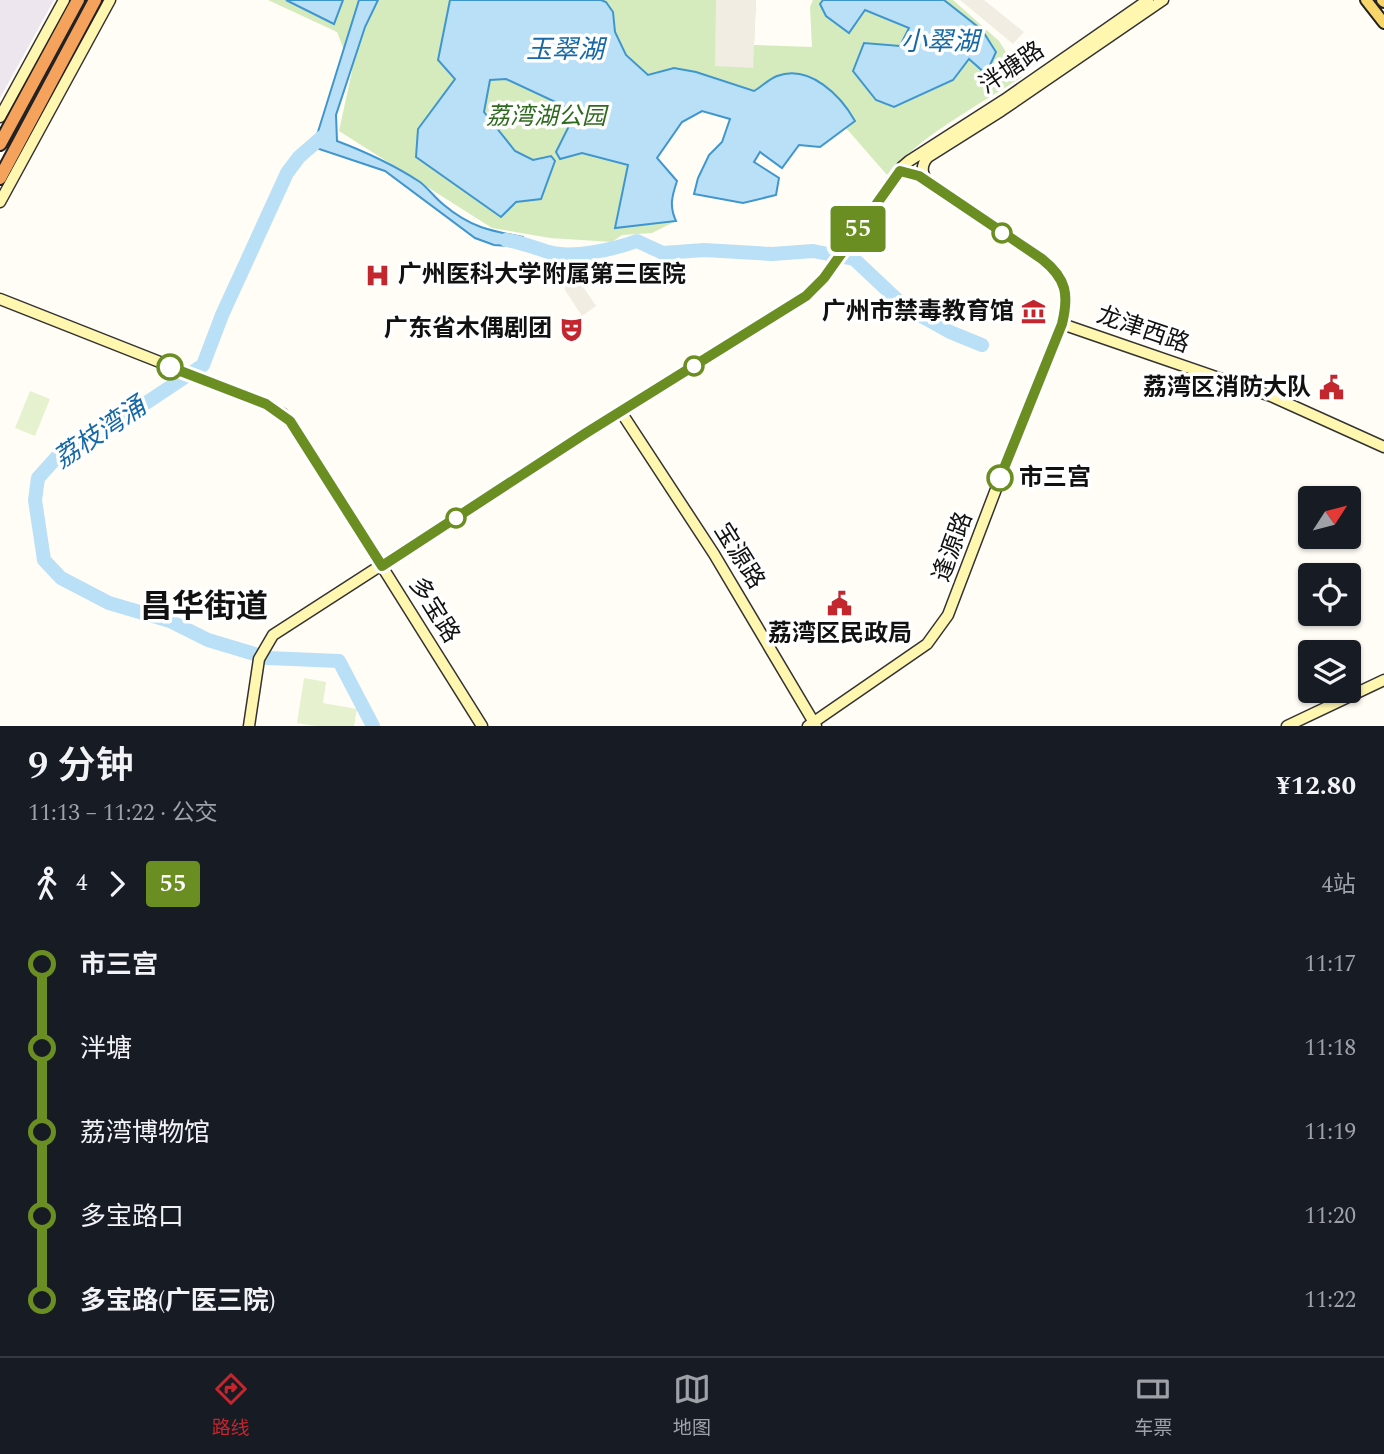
<!DOCTYPE html>
<html lang="zh">
<meta charset="utf-8">
<style>
body{margin:0;font-family:Spectral,"Noto Sans SC",serif;background:#242831;color:#f1f3f6;height:100vh;display:flex;flex-direction:column;font-size:26px;white-space:nowrap}
*{box-sizing:border-box;margin:0}
p{font-size:23px;color:#9ea1a6}
.icon{flex:none;width:38px;height:38px;fill:none;stroke:currentColor;stroke-width:2;stroke-linecap:round;stroke-linejoin:round}
.map{position:relative;height:726px;overflow:hidden}
.drawer{display:flex;flex-direction:column;background:#171b24;flex:1}
.drawer>*{flex:none}
.badge{padding:0 14px;border-radius:5px;font-size:24px;line-height:46px}
.needle{width:46px;rotate:54deg}
.fabs{position:absolute;left:1298px;top:486px;display:grid;gap:14px}
.fabs a{display:grid;place-items:center;width:63px;height:63px;border-radius:7px;background:#171b24;box-shadow:0 2px 5px #0004;font-size:35px}
.map>.badge{position:absolute;translate:-50% -50%;box-shadow:0 0 0 4px #fff}
.legs{display:flex;align-items:center;gap:10px;height:77px;padding:0 28px;font-size:23px}
.legs p{margin-inline-start:auto}
.head{display:flex;align-items:center;justify-content:space-between;height:119px;padding:0 28px}
h1{font-size:38px;font-weight:600;line-height:52px}
ul{padding:0 28px;list-style:none}
li{display:flex;align-items:center;gap:24px;height:84px;font-size:26px}
li i{display:grid;place-items:center;width:10px;height:100%;margin:0 9px;background:currentColor}
li i::after{content:'';width:18px;height:18px;margin:-9px;border:5px solid;border-radius:50%;background:#171b24}
li p{margin-inline-start:auto}
li:first-child i{background:linear-gradient(#0000 50%,currentColor 0)}
li:last-child i{background:linear-gradient(currentColor 50%,#0000 0)}
.menu{display:flex;justify-content:space-around;align-items:center;height:98px;border-top:2px solid #363941;background:#171b24;font-size:19px;color:#9ea1a6}
.menu a{display:grid;justify-items:center;gap:4px}
.menu .active{color:#c4262e}
.map>svg:first-child{display:block}
.industrial{fill:#eee6ef}
.green{fill:#d5ebbd}
.pitch{fill:#e6f2cf}
.plaza{fill:#f1ede2}
.water{fill:#b9e0f7;stroke:#3f96cf;stroke-width:2}
.lines{fill:none;stroke-linecap:round;stroke-linejoin:round}
.river{stroke:#b9e0f7;stroke-width:14}
.secondary-casing{stroke:#333;stroke-width:13}
.primary-casing{stroke:#222;stroke-width:14}
.highway-casing{stroke:#222;stroke-width:16}
.secondary{stroke:#fff6b0;stroke-width:10}
.primary{stroke:#f9d66b;stroke-width:10}
.highway{stroke:#f5a25d;stroke-width:12}
.line-1-casing{stroke:#fff;stroke-width:16}
.line-1{stroke:#6b8e23;stroke-width:10}
.stop-1-dot{fill:#fff;stroke:#6b8e23;stroke-width:3.5}
.labels{text-anchor:middle;dominant-baseline:central;stroke-width:7;stroke-linejoin:round;paint-order:stroke}
.street-label{font-size:24px;fill:#111;stroke:#fff}
.park-label{font-size:24px;font-style:italic;fill:#2f6b1f;stroke:#fff}
.poi-label{font-size:24px;font-weight:bold;fill:#111;stroke:#fff;text-anchor:end}
.stop-label{font-size:24px;font-weight:bold;fill:#111;stroke:#fff;text-anchor:start}
.water-label{font-size:26px;font-style:italic;fill:#1768a6;stroke:#fff}
.district-label{font-size:32px;font-weight:bold;fill:#111;stroke:#fff}
</style>
<div class="map">
<svg width="1384" height="726" viewBox="0 0 1384 726">
<rect width="100%" height="100%" fill="#fffdf5"/>
<path class="industrial" d="M 0,0 L 54,0 L 0,98 Z"/>
<path class="green" d="M 268,0 L 756,0 L 754,45 L 812,47 L 810,7 L 813,0 L 953,0 L 999,41 L 1022,77 C 979,105 920,136 887,175 L 846,128 L 820,147 L 799,145 L 782,168 L 760,152 L 754,162 L 779,178 L 776,195 L 743,203 L 694,194 L 698,178 L 709,155 L 722,142 L 730,119 L 702,111 L 682,122 L 657,158 L 677,181 C 672,196 669,206 676,221 L 652,233 L 622,235 L 612,242 L 550,238 L 492,228 L 339,131 L 352,71 L 337,32 Z"/>
<path class="pitch" d="M 30,391 L 50,399 L 35,436 L 15,428 Z
M 304,678 L 326,682 L 323,703 L 357,709 L 354,726 L 316,726 L 297,723 Z"/>
<path class="plaza" d="M 716,0 L 756,0 L 753,68 L 715,66 Z
M 960,0 L 984,0 L 1024,32 L 1013,44 Z
M 566,262 L 584,262 L 582,285 L 596,306 L 582,316 L 565,290 Z"/>
<path class="water" d="M 286,0 L 343,0 L 334,24 Z
M 359,0 L 378,0 L 365,27 L 336,115 L 337,141 C 366,152 394,165 420,182 C 429,189 435,198 444,205 C 470,227 490,231 523,237 L 524,247 L 494,245 L 475,238 L 385,171 L 319,149 L 313,138 L 317,135 Z
M 450,0 L 601,0 L 606,2 L 613,12 L 615,32 L 626,55 L 648,75 L 674,68 L 696,72 L 754,91 C 761,87 769,79 777,76 C 810,64 841,96 855,121 L 820,147 L 799,145 L 782,168 L 760,152 L 754,162 L 779,178 L 776,195 L 743,203 L 694,194 L 698,178 L 709,155 L 722,142 L 730,119 L 702,111 L 682,122 L 657,158 L 677,181 C 672,196 669,206 676,221 L 615,228 L 628,165 L 582,153 L 560,159 L 556,152 L 569,126 L 564,106 L 506,79 L 490,80 L 484,112 L 515,151 L 533,160 L 551,156 L 555,161 L 541,199 L 516,202 L 501,217 L 416,157 L 418,129 L 455,79 L 438,60 Z
M 823,0 L 944,0 L 982,30 L 996,52 L 986,74 L 969,59 L 953,80 L 894,107 L 876,100 L 853,71 L 864,43 L 900,46 L 909,28 L 865,10 L 849,33 L 826,16 L 820,4 Z"/>
<g class="lines">
<path class="river" d="M 322,137 L 299,157 L 287,173 L 222,315 L 203,365 L 149,401 L 56,458 L 38,478 L 35,500 L 44,560 L 61,578 L 109,603 L 170,621 L 208,640 L 268,658 L 339,661 L 373,726
M 506,240 C 522,242 534,248 549,252 C 572,259 615,249 637,241 L 663,253 L 704,250 L 772,254 L 813,251 L 854,259 L 905,307 L 950,332 L 982,345"/>
<defs>
<path id="secondary" d="M 0,117 L 64,0
M 928,182 C 921,173 921,165 928,157 L 1001,111 L 1163,0
M 0,202 L 110,0
M 0,299 L 256,400 L 283,414 L 299,434 L 482,726
M 1062,324 L 1271,396 L 1384,447
M 621,412 L 714,554 L 816,726
M 249,726 L 259,659 L 273,635 L 586,433 L 806,296 L 818,285 L 902,167 L 909,161 L 1004,100 L 1148,0
M 808,726 L 927,644 L 948,615 L 1009,455 L 1062,324 C 1068,300 1067,286 1051,266 L 919,176 L 900,171
M 1287,726 L 1384,680"/>
<path id="primary" d="M 1366,0 L 1384,23
M 1382,0 L 1384,2"/>
<path id="highway" d="M 0,144 L 78,0
M 0,178 L 95,0"/>
</defs>
<use href="#secondary" class="secondary-casing"/>
<use href="#primary" class="primary-casing"/>
<use href="#highway" class="highway-casing"/>
<use href="#secondary" class="secondary"/>
<use href="#primary" class="primary"/>
<use href="#highway" class="highway"/>
</g>
<g class="lines">
<defs>
<path id="line-1" d="M 170,367 L 266,404 L 290,421 L 382,566 L 586,433 L 806,296 L 824,278 L 900,171 L 919,176 L 1042,259 C 1067,279 1069,295 1062,324 L 1000,478"/>
</defs>
<use href="#line-1" class="line-1-casing"/>
<use href="#line-1" class="line-1"/>
</g>
<defs>
<symbol id="hospital-bare" viewBox="-9 -9 18 18"><path d="M-5-5h3v3.5h4V-5h3V5h-3V1.5h-4V5h-3Z" fill="#c4262e" stroke="#fff" stroke-width="2.5" paint-order="stroke"/></symbol>
<symbol id="museum-bare" viewBox="-9 -9 18 18"><path d="M0-6L6-3V-2H-6V-3ZM-5-1h2V3h-2ZM-1-1h2V3h-2ZM3-1h2V3H3ZM-6 4H6V6H-6Z" fill="#c4262e" stroke="#fff" stroke-width="2.5" paint-order="stroke"/></symbol>
<symbol id="theatre-bare" viewBox="-9 -9 18 18"><path d="M-5-5.5Q0-4 5-5.5V0Q5 5 0 6Q-5 5-5 0ZM-3.3-2.5H-1v1.5H-3.3ZM1-2.5H3.3v1.5H1ZM-2.8 1Q0 5.5 2.8 1Z" fill="#c4262e" stroke="#fff" stroke-width="2.5" paint-order="stroke"/></symbol>
<symbol id="civic-bare" viewBox="-9 -9 18 18"><path d="M-.6-6.5H3V-4.5H.6V-3L4-1V1h2V6H-6V1h2V-1L-.6-3ZM-1.2 2.5V6h2.4V2.5Z" fill="#c4262e" stroke="#fff" stroke-width="2.5" paint-order="stroke"/></symbol>
</defs>
<g fill-rule="evenodd">
<use href="#hospital-bare" x="360" y="258" width="35" height="35"/>
<use href="#museum-bare" x="1016" y="294" width="35" height="35"/>
<use href="#theatre-bare" x="554" y="312" width="35" height="35"/>
<use href="#civic-bare" x="1314" y="370" width="35" height="35"/>
<use href="#civic-bare" x="822" y="586" width="35" height="35"/>
</g>
<g class="stop-1-dot">
<circle cx="1002" cy="233" r="9"/>
<circle cx="694" cy="366" r="9"/>
<circle cx="170" cy="367" r="12"/>
<circle cx="1000" cy="478" r="12"/>
<circle cx="456" cy="518" r="9"/>
</g>
<g class="labels">
<g class="street-label">
<text transform="translate(1012 68) rotate(-34)">泮塘路</text>
<text transform="translate(1143 330) rotate(19)">龙津西路</text>
<text transform="translate(953 547) rotate(-70)">逢源路</text>
<text transform="translate(739 556) rotate(58)">宝源路</text>
<text transform="translate(434 610) rotate(58)">多宝路</text>
</g>
<g class="park-label">
<text x="546" y="117">荔湾湖公园</text>
</g>
<g class="poi-label">
<text x="398" y="275" text-anchor="start">广州医科大学附属第三医院</text>
<text x="1014" y="312">广州市禁毒教育馆</text>
<text x="552" y="329">广东省木偶剧团</text>
<text x="1311" y="388">荔湾区消防大队</text>
<text x="840" y="634" text-anchor="middle">荔湾区民政局</text>
</g>
<g class="stop-label">
<text x="1019" y="478">市三宫</text>
</g>
<g class="water-label">
<text x="940" y="42">小翠湖</text>
<text x="565" y="50">玉翠湖</text>
<text transform="translate(100 433) rotate(-34)">荔枝湾涌</text>
</g>
<g class="district-label">
<text x="204" y="607">昌华街道</text>
</g>
</g>
</svg>
<div class="fabs">
<a><svg class="needle" viewBox="-14 -14 28 28"><path d="M0-13l5 13h-10z" fill="#e53935"/><path d="M0 13l5-13h-10z" fill="#9ea1a6"/></svg></a>
<a><svg class="icon" aria-label="locate" viewBox="0 0 24 24"><circle cx="12" cy="12" r="6"/><path d="M12 2v4M12 18v4M2 12h4M18 12h4"/></svg></a>
<a><svg class="icon" aria-label="layers" viewBox="0 0 24 24"><path d="M12 4l9 5-9 5-9-5zM3 14l9 5 9-5"/></svg></a>
</div>
<b class="badge" style="left:858px;top:229px;background:#6b8e23;color:#fff">55</b>
</div>
<section class="drawer">
<div class="head"><div><h1>9 分钟</h1><p>11:13 – 11:22 · 公交</p></div><b>¥12.80</b></div>
<div class="legs"><svg class="icon" aria-label="walk" viewBox="0 0 24 24"><circle cx="13" cy="4" r="2"/><path d="M13 8l-2 6 4 7M11 14l-3 7M7 12l3-4h3l4 4"/></svg>4<svg class="icon" aria-label="forward" viewBox="0 0 24 24"><path d="M9 5l7 7-7 7"/></svg><b class="badge" style="background:#6b8e23;color:#fff">55</b><p>4站</p></div>
<ul>
<li><i style="color:#6b8e23"></i><b>市三宫</b><p>11:17</p></li>
<li><i style="color:#6b8e23"></i><span>泮塘</span><p>11:18</p></li>
<li><i style="color:#6b8e23"></i><span>荔湾博物馆</span><p>11:19</p></li>
<li><i style="color:#6b8e23"></i><span>多宝路口</span><p>11:20</p></li>
<li><i style="color:#6b8e23"></i><b>多宝路(广医三院)</b><p>11:22</p></li>
</ul>
</section>
<nav class="menu">
<a class="active"><svg class="icon" aria-label="directions" viewBox="0 0 24 24"><path d="M12 3l9 9-9 9-9-9zM9 14v-3h6M13 9l2 2-2 2"/></svg>路线</a>
<a><svg class="icon" aria-label="map" viewBox="0 0 24 24"><path d="M3 6l6-2 6 2 6-2v14l-6 2-6-2-6 2zM9 4v14M15 6v14"/></svg>地图</a>
<a><svg class="icon" aria-label="tickets" viewBox="0 0 24 24"><path d="M3 7h18v10H3zM15 7v10"/></svg>车票</a>
</nav>
